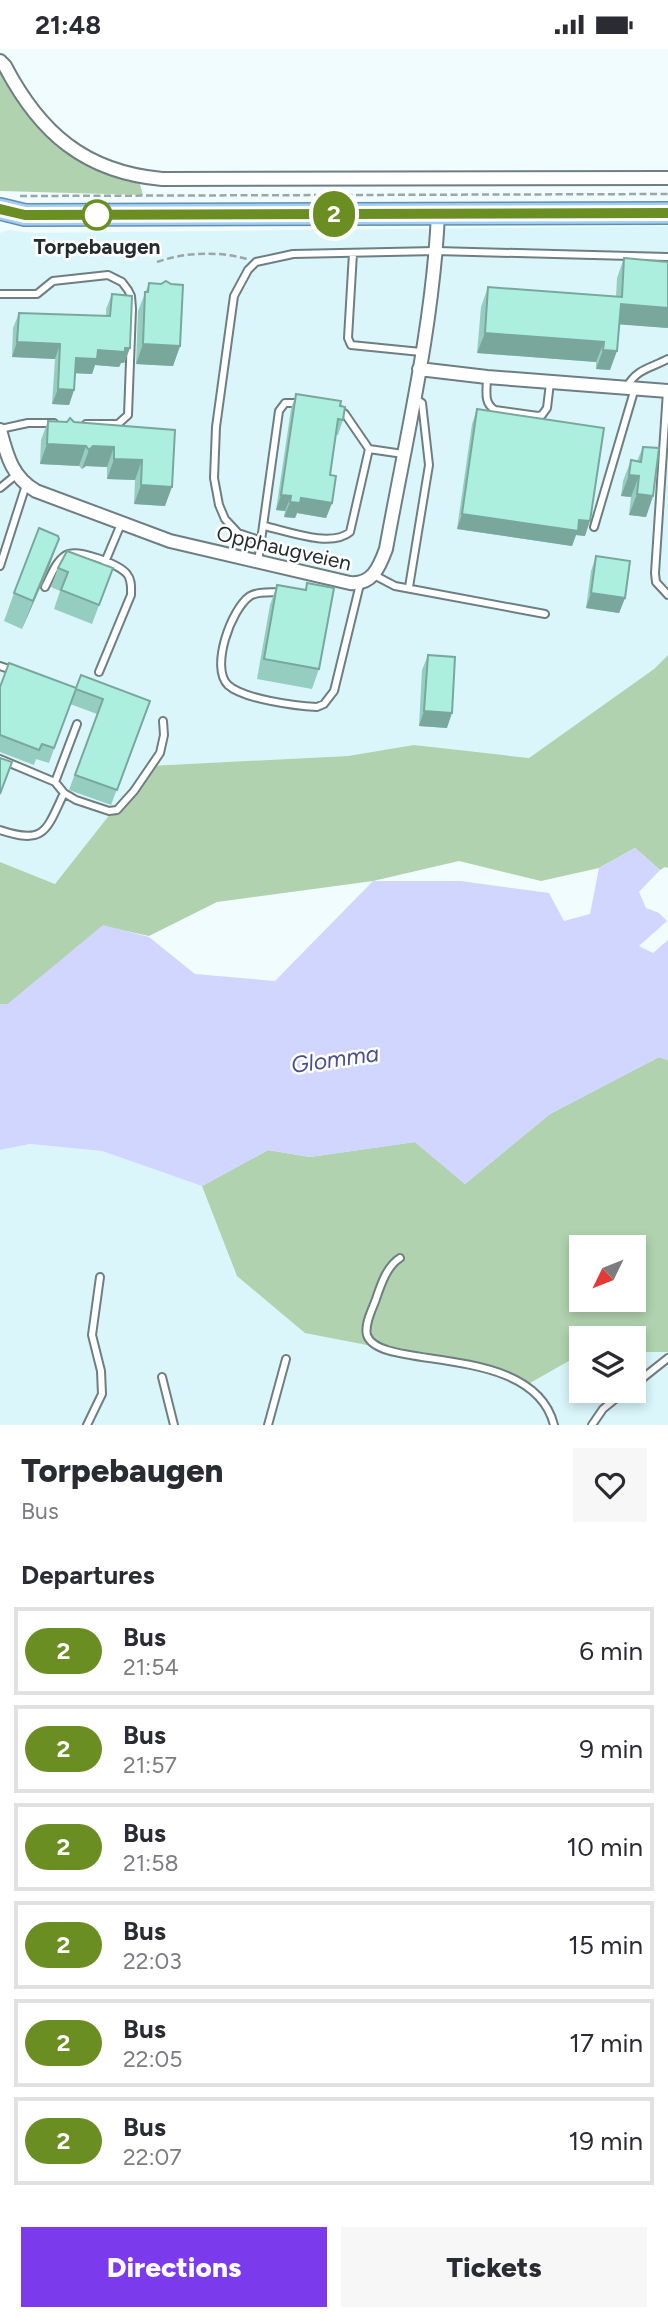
<!DOCTYPE html>
<style>
body{margin:0;font-family:Figtree,sans-serif;background:#f7f7f7;color:#2b2b33;height:100vh;display:flex;flex-direction:column;font-size:26px;white-space:nowrap}
*{box-sizing:border-box;margin:0}
p{font-size:23px;color:#7c7c81}
.icon{flex:none;width:38px;height:38px;fill:none;stroke:currentColor;stroke-width:2;stroke-linecap:round;stroke-linejoin:round}
.map{position:relative;height:1376px;overflow:hidden}
.panel{display:flex;flex-direction:column;background:#fff;flex:1}
.panel>*{flex:none}
.badge{padding:0 14px;border-radius:23px;font-size:24px;line-height:46px}
.needle{width:46px;rotate:227deg}
.tools{position:absolute;left:569px;top:1186px;display:grid;gap:14px}
.tools a{display:grid;place-items:center;width:77px;height:77px;border-radius:0px;background:#fff;box-shadow:0 4px 10px #0003;font-size:35px}
.map>.badge{position:absolute;translate:-50% -50%;box-shadow:0 0 0 4px #fff}
h2{padding:0 21px;font-size:26px;line-height:63px}
.round{display:grid;place-items:center;flex:none;width:74px;height:74px;border-radius:0px;background:#f7f7f7}
.overview{display:flex;align-items:center;justify-content:space-between;height:119px;padding:0 21px}
h1{font-size:33px;font-weight:800;line-height:52px}
.button{display:flex;gap:14px;margin-top:auto;padding:14px 21px}
.button a{flex:1;height:80px;border-radius:0px;background:#7c3aed;color:#fff;font-size:28px;font-weight:800;line-height:80px;text-align:center}
.button a+a{background:#f7f7f7;color:#2b2b33}
ul{padding:0;list-style:none}
li{display:flex;align-items:center;gap:21px;height:88px;margin:0 14px 10px;padding:0 7px;border:4px solid #e1e1e2;border-radius:0px}
li div{flex:1}
li b{display:block;font-size:26px}
li em{font-style:normal}
li .badge{min-width:77px;font-weight:700;text-align:center}
.status{display:flex;justify-content:space-between;align-items:center;height:49px;padding:0 35px;background:#fff;direction:ltr}
.status svg{height:19px;fill:currentColor}
.map>svg:first-child{display:block}
.built{fill:#daf6fb;fill-rule:evenodd}
.green{fill:#b0d2ae;fill-rule:evenodd}
.water{fill:#d0d6ff}
.lines{fill:none;stroke-linecap:round;stroke-linejoin:round}
.service-casing{stroke:#6e7e81;stroke-width:10}
.minor-casing{stroke:#6e7e81;stroke-width:16}
.trunk-casing{stroke:#658eae;stroke-width:24}
.path{stroke:#9ca5a7;stroke-width:2.5;stroke-dasharray:7 3.5;stroke-linecap:butt}
.service{stroke:#fff;stroke-width:6}
.minor{stroke:#fff;stroke-width:12}
.trunk{stroke:#9fcff6;stroke-width:21}
.wall{fill:#95cec0}
.shaded-wall{fill:#79a79c}
.building{fill:#adefdf;stroke:#79a79c;stroke-width:2}
.line-casing{stroke:#fff;stroke-width:16}
.line{stroke:#6b8e23;stroke-width:10}
.stop-dot{fill:#fff;stroke:#6b8e23;stroke-width:3.5}
.labels{text-anchor:middle;dominant-baseline:central;stroke-width:5;stroke-linejoin:round;paint-order:stroke}
.stop-label{font-size:21px;font-weight:bold;fill:#252c2d;stroke:#fff}
.street-label{font-size:21px;fill:#252c2d;stroke:#fff}
.water-label{font-size:23px;font-style:italic;fill:#4a508e;stroke:#fff}
</style>
<div class="status"><b>21:48</b><svg viewBox="0 0 49 12"><path d="M0 12V9h3v3zM5 12V6h3v6zM10 12V3h3v9zM15 12V0h3v12zM26 1h20v11H26zM47 4h2v5h-2z"/></svg></div>
<div class="map">
<svg width="668" height="1376" viewBox="0 0 668 1376">
<rect width="100%" height="100%" fill="#f1fcfe"/>
<path class="built" d="M 668,177 L 668,606 L 654,620 L 529,709 L 414,696 L 348,707 L 149,717 L 55,835 L 0,813 L 0,184 L 9,181 L 34,184 Z
M 668,1011 L 668,1376 L 0,1376 L 0,1101 L 30,1095 L 102,1102 L 202,1137 ZM 581,1199 L 634,1199 L 634,1251 L 581,1251 ZM 581,1290 L 634,1290 L 634,1342 L 581,1342 Z"/>
<path class="green" d="M 0,12 L 62,93 L 138,128 L 143,146 L 0,142 Z
M 668,606 L 668,819 L 665,818 L 660,821 L 635,799 L 599,819 L 541,832 L 459,812 L 373,832 L 217,853 L 149,887 L 103,877 L 8,955 L 0,955 L 0,813 L 55,835 L 148,717 L 348,707 L 414,696 L 529,709 L 654,620 Z
M 659,1008 L 668,1011 L 668,1303 L 634,1303 L 634,1290 L 581,1290 L 581,1305 L 523,1338 L 470,1316 L 305,1284 L 237,1227 L 202,1137 L 268,1101 L 310,1108 L 415,1093 L 465,1135 L 550,1065 ZM 581,1199 L 634,1199 L 634,1251 L 581,1251 Z"/>
<path class="water" d="M 635,799 L 660,821 L 639,843 L 646,859 L 659,864 L 667,872 L 639,897 L 653,904 L 668,891 L 668,1011 L 659,1008 L 550,1065 L 465,1135 L 415,1093 L 310,1108 L 268,1101 L 202,1137 L 102,1102 L 30,1095 L 0,1101 L 0,955 L 8,955 L 103,876 L 149,888 L 195,925 L 275,932 L 373,832 L 461,832 L 549,844 L 564,872 L 590,865 L 599,819 Z"/>
<g class="lines">
<defs>
<path id="service" d="M 353,204 L 348,289 L 351,296 L 421,303
M 0,245 L 37,245 L 53,232 L 108,226 L 122,233 L 128,241 L 131,247 L 132,260 L 128,366 L 118,375 L 86,375
M 487,328 C 487,341 483,354 495,361 L 538,367 L 542,366 L 547,359 L 550,334
M 627,338 C 636,320 651,319 668,310
M 667,342 L 655,524 L 656,533 L 668,546
M 340,361 L 345,365 L 369,400
M 0,380 L 28,374 L 54,374
M 0,439 L 16,426
M 264,477 C 287,482 331,499 350,483 L 369,400 L 403,405
M 594,478 L 635,339
M 262,492 L 238,484 L 225,470 L 219,456 L 214,429 L 216,378 L 234,247 L 248,221 L 256,213 L 293,205 L 436,202 L 668,208
M 105,513 L 121,475
M 258,513 L 279,362 L 285,354 L 302,354
M 0,517 L 26,436
M 374,526 L 395,537 L 545,565
M 45,538 C 51,527 55,513 66,506 C 77,499 119,515 127,525 C 132,531 131,539 131,546 L 99,623
M 409,538 L 429,416 L 422,354 L 416,350
M 282,543 C 272,544 258,542 250,547 C 231,560 210,619 228,636 C 243,650 296,657 317,658 L 324,655 L 334,642 L 360,535
M 0,617 L 15,622
M 0,710 L 55,733 L 64,744 L 76,751 L 109,762 L 117,761 L 134,742 L 160,704 L 164,686 L 163,672
M 55,733 L 77,675
M 0,781 C 45,796 46,782 64,744
M 400,1209 C 387,1217 381,1235 376,1250 C 373,1259 364,1275 367,1286 C 378,1323 533,1292 554,1376
M 162,1328 L 174,1376
M 634,1336 L 668,1309
M 87,1376 L 102,1345 L 101,1322 L 92,1286 L 100,1228
M 268,1376 L 286,1310
M 592,1376 L 603,1360 L 625,1342"/>
<path id="minor" d="M 0,12 L 5,17 C 40,84 85,123 162,130 L 668,129
M 419,320 L 487,328 L 668,342
M 0,381 C 7,407 12,428 36,442 L 170,492 L 350,534 C 372,536 379,519 386,500 C 406,389 433,277 438,165"/>
<path id="trunk" d="M 0,160 L 25,166 L 668,164"/>
</defs>
<use href="#service" class="service-casing"/>
<use href="#minor" class="minor-casing"/>
<use href="#trunk" class="trunk-casing"/>
<path class="path" d="M 20,147 L 668,145
M 157,213 C 185,203 219,202 247,210"/>
<use href="#service" class="service"/>
<use href="#minor" class="minor"/>
<use href="#trunk" class="trunk"/>
</g>
<path class="wall" d="M 624,209 L 668,213 L 668,279 L 620,275 L 610,321 L 596,320 L 596,313 L 477,304 L 481,258 L 488,238 L 616,248 L 617,229 Z
M 149,234 L 180,297 L 173,317 L 136,315 L 138,262 Z
M 112,245 L 130,299 L 124,314 L 121,314 L 119,318 L 95,316 L 92,325 L 75,324 L 74,341 L 69,356 L 52,355 L 55,310 L 12,308 L 13,279 L 19,264 L 106,267 L 106,260 Z
M 296,345 L 340,357 L 343,371 L 338,386 L 336,386 L 330,426 L 332,454 L 326,469 L 297,464 L 295,469 L 284,468 L 285,462 L 276,461 L 291,360 Z
M 477,360 L 585,487 L 576,486 L 572,497 L 457,480 L 472,375 Z
M 48,372 L 175,381 L 165,457 L 134,455 L 135,431 L 107,430 L 107,418 L 86,417 L 82,420 L 79,417 L 40,415 L 41,391 Z
M 643,398 L 653,447 L 646,468 L 629,466 L 631,448 L 621,447 L 623,432 L 631,411 L 637,412 Z
M 596,507 L 625,549 L 619,564 L 586,559 L 591,522 Z
M 49,518 L 22,580 L 4,572 L 14,544 Z
M 58,519 L 113,519 L 92,575 L 54,560 L 60,542 L 51,538 Z
M 307,534 L 319,620 L 312,640 L 257,630 L 270,556 L 277,536 L 305,541 Z
M 428,606 L 447,679 L 419,677 L 422,621 Z
M 0,638 L 76,639 L 150,652 L 111,756 L 69,741 L 97,665 L 70,655 L 49,714 L 36,710 L 34,716 L 0,703 Z"/>
<path class="shaded-wall" d="M 621,255 L 668,259 L 668,279 L 614,275 Z
M 485,284 L 604,293 L 596,313 L 477,304 Z
M 17,293 L 60,295 L 55,310 L 12,308 Z
M 143,295 L 180,297 L 173,317 L 136,315 Z
M 125,299 L 130,299 L 124,314 L 121,314 L 119,318 L 95,316 L 92,325 L 71,324 L 76,309 L 98,301 Z
M 603,301 L 617,302 L 610,321 L 596,320 Z
M 58,340 L 74,341 L 69,356 L 52,355 Z
M 47,395 L 86,397 L 79,417 L 40,415 Z
M 93,397 L 114,398 L 107,418 L 86,417 L 82,420 L 89,401 Z
M 114,410 L 142,411 L 135,431 L 107,430 Z
M 629,426 L 639,427 L 631,448 L 621,447 Z
M 141,436 L 172,438 L 165,457 L 134,455 Z
M 637,445 L 653,447 L 646,468 L 629,466 Z
M 281,446 L 291,447 L 285,462 L 276,461 Z
M 301,449 L 332,454 L 326,469 L 297,464 L 295,469 L 284,468 L 290,453 Z
M 462,465 L 579,471 L 590,472 L 585,487 L 576,486 L 572,497 L 457,480 Z
M 59,490 L 49,518 L 22,580 L 33,552 Z
M 591,544 L 625,549 L 619,564 L 586,559 Z
M 424,662 L 452,664 L 447,679 L 419,677 Z"/>
<path class="building" d="M 624,209 L 668,213 L 668,259 L 621,255 L 617,302 L 603,301 L 604,293 L 485,284 L 488,238 L 622,248 Z
M 166,232 L 171,235 L 183,236 L 180,297 L 143,295 L 145,243 L 148,243 L 149,234 L 161,235 Z
M 112,245 L 132,247 L 130,299 L 125,299 L 125,303 L 98,301 L 97,310 L 76,309 L 74,341 L 58,340 L 60,295 L 17,293 L 19,264 L 110,267 Z
M 296,345 L 341,352 L 340,357 L 345,358 L 343,371 L 338,370 L 330,426 L 336,427 L 332,454 L 301,449 L 300,454 L 290,453 L 291,447 L 281,446 Z
M 477,360 L 604,379 L 590,472 L 579,471 L 578,482 L 462,465 Z
M 70,369 L 74,373 L 175,381 L 172,438 L 141,436 L 142,411 L 114,410 L 114,398 L 93,397 L 89,401 L 86,397 L 47,395 L 48,372 L 67,373 Z
M 643,398 L 659,399 L 653,447 L 637,445 L 639,427 L 629,426 L 631,411 L 641,413 Z
M 39,479 L 58,487 L 59,490 L 33,552 L 14,544 Z
M 67,502 L 113,519 L 99,556 L 61,541 L 68,523 L 58,519 Z
M 596,507 L 630,512 L 625,549 L 591,544 Z
M 307,534 L 334,539 L 319,620 L 264,610 L 277,536 L 306,541 Z
M 428,606 L 455,608 L 452,664 L 424,662 Z
M 9,614 L 76,639 L 81,626 L 150,652 L 117,741 L 75,726 L 103,650 L 76,640 L 54,699 L 42,695 L 39,701 L 0,686 L 0,638 Z
M 0,709 L 12,713 L 0,745 Z"/>
<g class="lines">
<defs>
<path id="line" d="M 0,160 L 25,166 L 668,164"/>
</defs>
<use href="#line" class="line-casing"/>
<use href="#line" class="line"/>
</g>
<circle class="stop-dot" cx="97" cy="166" r="14"/>
<g class="labels">
<g class="stop-label">
<text x="97" y="197">Torpebaugen</text>
</g>
<g class="street-label">
<text transform="translate(284 499) rotate(13)">Opphaugveien</text>
</g>
<g class="water-label">
<text transform="translate(335 1010) rotate(-8)">Glomma</text>
</g>
</g>
</svg>
<div class="tools">
<a><svg class="needle" viewBox="-14 -14 28 28"><path d="M0-13l5 13h-10z" fill="#e53935"/><path d="M0 13l5-13h-10z" fill="#7c7c81"/></svg></a>
<a><svg class="icon" aria-label="layers" viewBox="0 0 24 24"><path d="M12 4l9 5-9 5-9-5zM3 14l9 5 9-5"/></svg></a>
</div>
<b class="badge" style="left:334px;top:165px;background:#6b8e23;color:#fff">2</b>
</div>
<section class="panel">
<div class="overview"><div><h1>Torpebaugen</h1><p>Bus</p></div><a class="round"><svg class="icon" aria-label="heart" viewBox="0 0 24 24"><path d="M12 20l-8-8c-3-5 5-10 8-4 3-6 11-1 8 4z"/></svg></a></div>
<h2>Departures</h2>
<ul>
<li><span class="badge" style="background:#6b8e23;color:#fff">2</span><div><b>Bus</b><p>21:54</p></div><em>6 min</em></li>
<li><span class="badge" style="background:#6b8e23;color:#fff">2</span><div><b>Bus</b><p>21:57</p></div><em>9 min</em></li>
<li><span class="badge" style="background:#6b8e23;color:#fff">2</span><div><b>Bus</b><p>21:58</p></div><em>10 min</em></li>
<li><span class="badge" style="background:#6b8e23;color:#fff">2</span><div><b>Bus</b><p>22:03</p></div><em>15 min</em></li>
<li><span class="badge" style="background:#6b8e23;color:#fff">2</span><div><b>Bus</b><p>22:05</p></div><em>17 min</em></li>
<li><span class="badge" style="background:#6b8e23;color:#fff">2</span><div><b>Bus</b><p>22:07</p></div><em>19 min</em></li>
</ul>
<div class="button"><a>Directions</a><a>Tickets</a></div>
</section>
